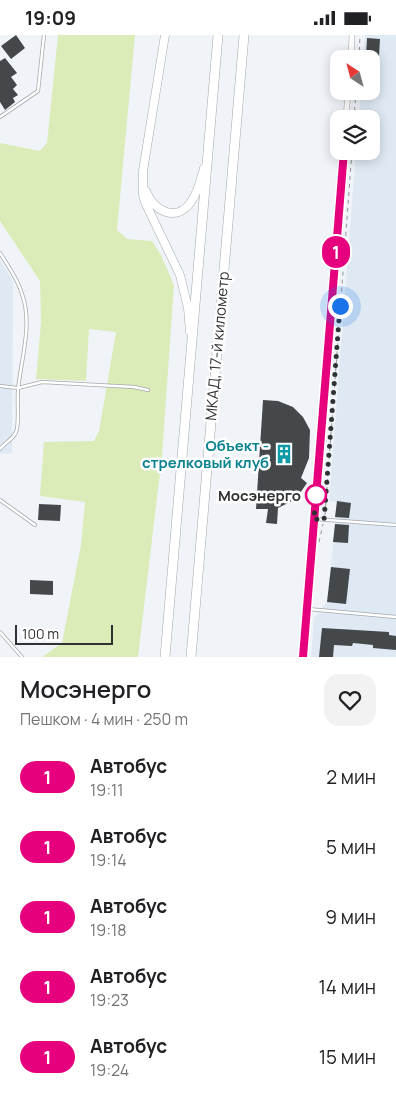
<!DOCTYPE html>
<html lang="ru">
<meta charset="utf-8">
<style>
body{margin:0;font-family:Manrope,sans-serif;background:#f2f2f2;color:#202124;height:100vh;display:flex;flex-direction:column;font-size:19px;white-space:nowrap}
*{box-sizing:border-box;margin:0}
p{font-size:16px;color:#757577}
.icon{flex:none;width:28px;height:28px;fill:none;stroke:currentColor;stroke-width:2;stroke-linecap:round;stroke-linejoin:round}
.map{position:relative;height:622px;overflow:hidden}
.drawer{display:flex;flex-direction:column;background:#fff;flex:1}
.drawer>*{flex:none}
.badge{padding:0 10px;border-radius:16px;font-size:18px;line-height:32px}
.needle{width:32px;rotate:324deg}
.tools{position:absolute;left:330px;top:15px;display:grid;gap:10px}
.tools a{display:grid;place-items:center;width:50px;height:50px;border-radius:10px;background:#fff;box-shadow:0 2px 12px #0003;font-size:25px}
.scale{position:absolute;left:15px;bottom:12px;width:98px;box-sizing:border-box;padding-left:5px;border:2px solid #2f3132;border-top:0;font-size:14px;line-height:18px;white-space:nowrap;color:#2f3132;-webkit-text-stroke:4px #fff;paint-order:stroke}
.you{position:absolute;width:25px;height:25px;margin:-12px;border:4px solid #fff;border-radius:50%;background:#1a73e8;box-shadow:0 0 0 8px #1a73e833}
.map>.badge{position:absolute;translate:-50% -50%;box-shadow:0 0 0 2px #fff}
.round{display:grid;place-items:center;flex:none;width:52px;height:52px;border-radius:15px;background:#f2f2f2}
.summary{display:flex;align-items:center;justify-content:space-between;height:85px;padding:0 20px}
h1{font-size:24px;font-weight:600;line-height:38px}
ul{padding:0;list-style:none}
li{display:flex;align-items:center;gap:15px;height:70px;padding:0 20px}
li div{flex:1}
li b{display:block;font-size:19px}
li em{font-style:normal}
li .badge{min-width:55px;font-weight:700;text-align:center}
.status{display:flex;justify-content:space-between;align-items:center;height:35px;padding:0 25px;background:#fff;direction:ltr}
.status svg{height:14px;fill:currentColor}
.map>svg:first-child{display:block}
.built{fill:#dfe9f4}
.green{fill:#dbecb9}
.building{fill:#44484b}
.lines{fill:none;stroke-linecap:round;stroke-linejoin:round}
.service-casing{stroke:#a4a8ac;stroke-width:4}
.minor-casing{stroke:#a4a8ac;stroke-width:6}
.secondary-casing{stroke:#a4a8ac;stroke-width:9}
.trunk-casing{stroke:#a4a8ac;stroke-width:10}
.path{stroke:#919497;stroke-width:1;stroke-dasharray:4 4;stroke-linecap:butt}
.service{stroke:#fff;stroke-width:2.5}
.minor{stroke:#fff;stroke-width:5}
.secondary{stroke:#fff;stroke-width:8}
.trunk{stroke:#fff;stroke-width:9}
.line-casing{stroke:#fff;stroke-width:11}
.line{stroke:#e6007e;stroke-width:8}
.walk{stroke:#2f3132;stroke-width:5;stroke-dasharray:0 9}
.stop-dot{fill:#fff;stroke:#e6007e;stroke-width:2.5}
.labels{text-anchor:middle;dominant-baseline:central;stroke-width:5;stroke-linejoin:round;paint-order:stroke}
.street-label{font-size:15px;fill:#2f3132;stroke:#fff}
.culture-label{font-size:15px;font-weight:bold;fill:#0d838f;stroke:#fff;text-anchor:end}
.stop-label{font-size:15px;font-weight:bold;fill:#2f3132;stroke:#fff;text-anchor:end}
</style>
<div class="status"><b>19:09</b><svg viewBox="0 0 49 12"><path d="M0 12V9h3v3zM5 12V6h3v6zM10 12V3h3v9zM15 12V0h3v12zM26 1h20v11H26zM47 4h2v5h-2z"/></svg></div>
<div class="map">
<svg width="396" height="622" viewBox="0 0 396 622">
<rect width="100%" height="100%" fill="#f0f4f9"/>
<path class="built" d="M 365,0 L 396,0 L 396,622 L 311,622 L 314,583 L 327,567 L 335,491 L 337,467 L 329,466 L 356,116 L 371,116 L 371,84 L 359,84 L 361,56 L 371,56 L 371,24 L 363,24 Z
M 0,225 L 13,246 L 12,418 L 0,419 Z"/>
<path class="green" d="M 58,0 L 135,0 L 117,195 L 127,204 L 152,206 L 161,220 L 174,250 L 162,421 L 138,622 L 42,622 L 62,608 L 81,510 L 85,467 L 40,461 L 44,407 L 94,406 L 99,396 L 116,297 L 89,294 L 86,346 L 36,344 L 41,287 L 40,246 L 0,186 L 0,108 L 40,116 L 47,108 Z"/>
<path class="building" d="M 16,0 L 25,13 L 11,24 L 1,11 Z
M 367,3 L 380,4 L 379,22 L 366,21 Z
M 5,23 L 17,38 L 11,42 L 17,50 L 13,54 L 18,60 L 13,63 L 15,67 L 5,75 L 0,67 L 0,26 Z
M 263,365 L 278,366 L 293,372 L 303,382 L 310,395 L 309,423 L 301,443 L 307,448 L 298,461 L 290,467 L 278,473 L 277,489 L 266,488 L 268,474 L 256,474 Z
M 337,466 L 351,468 L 349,483 L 335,482 Z
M 39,469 L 61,470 L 60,486 L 38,485 Z
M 335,489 L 349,490 L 348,508 L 333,507 Z
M 331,532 L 350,534 L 346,569 L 327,567 Z
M 30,545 L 53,546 L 53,560 L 30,559 Z
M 322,593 L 389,597 L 389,600 L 396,601 L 396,615 L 373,613 L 373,610 L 353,608 L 352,611 L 334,610 L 333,622 L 319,622 Z"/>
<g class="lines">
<defs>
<path id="service" d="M 0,82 L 38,56 L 44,0
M 0,218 C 8,231 18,244 22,259 C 33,289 21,324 18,355 C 17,367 19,382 17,394 C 15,404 5,407 0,414
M 0,351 L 18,353 L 42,347 L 134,352 L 148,355
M 0,465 L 35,490
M 315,484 L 396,490
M 308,574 L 396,582
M 0,597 L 22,622"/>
<path id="minor" d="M 351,24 L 352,0
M 346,84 L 348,56
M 303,622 L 344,116"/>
<path id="secondary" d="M 165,0 L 143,136 L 143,160 L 145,167 L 154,186 L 180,240 L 188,273 L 190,297
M 146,156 C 154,176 176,188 191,167 C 198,157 201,144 204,133"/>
<path id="trunk" d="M 165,622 L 218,0
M 191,622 L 244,0"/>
</defs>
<use href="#service" class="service-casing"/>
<use href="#minor" class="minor-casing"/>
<use href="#secondary" class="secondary-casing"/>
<use href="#trunk" class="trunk-casing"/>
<path class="path" d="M 359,24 L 360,0
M 354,84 L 356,56
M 325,480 L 352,116
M 319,507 L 323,489"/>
<use href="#service" class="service"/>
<use href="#minor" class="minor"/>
<use href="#secondary" class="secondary"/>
<use href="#trunk" class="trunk"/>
</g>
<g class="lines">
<defs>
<path id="line" d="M 303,622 L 344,116"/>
</defs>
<use href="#line" class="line-casing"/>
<use href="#line" class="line"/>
<path class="walk" d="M 316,460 L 314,484 L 324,485 L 340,271"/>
</g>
<defs>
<symbol id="building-bare" viewBox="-9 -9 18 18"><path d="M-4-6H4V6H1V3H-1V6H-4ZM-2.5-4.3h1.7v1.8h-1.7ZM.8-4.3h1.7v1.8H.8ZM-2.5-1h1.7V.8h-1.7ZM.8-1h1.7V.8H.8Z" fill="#0f9aa8" stroke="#fff" stroke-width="2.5" paint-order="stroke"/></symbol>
</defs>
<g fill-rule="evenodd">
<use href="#building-bare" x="270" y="405" width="28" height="28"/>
</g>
<circle class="stop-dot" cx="316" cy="460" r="10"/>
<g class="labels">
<g class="street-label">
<text transform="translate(217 311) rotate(-85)">МКАД, 17-й километр</text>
</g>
<g class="culture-label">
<text x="269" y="410">Объект -<tspan x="269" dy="17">стрелковый клуб</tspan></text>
</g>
<g class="stop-label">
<text x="301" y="460">Мосэнерго</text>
</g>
</g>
</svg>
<div class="tools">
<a><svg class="needle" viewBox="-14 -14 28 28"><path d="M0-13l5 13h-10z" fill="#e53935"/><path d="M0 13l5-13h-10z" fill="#757577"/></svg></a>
<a><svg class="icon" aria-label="layers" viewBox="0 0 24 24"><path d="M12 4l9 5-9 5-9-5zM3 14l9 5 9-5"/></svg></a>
</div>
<div class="scale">100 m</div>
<div class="you" style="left:340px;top:271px"></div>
<b class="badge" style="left:336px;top:217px;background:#e6007e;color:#fff">1</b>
</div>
<section class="drawer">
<div class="summary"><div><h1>Мосэнерго</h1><p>Пешком · 4 мин · 250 m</p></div><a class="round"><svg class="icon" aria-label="heart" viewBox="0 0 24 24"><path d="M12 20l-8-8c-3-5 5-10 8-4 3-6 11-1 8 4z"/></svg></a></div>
<ul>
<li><span class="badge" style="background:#e6007e;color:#fff">1</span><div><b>Автобус</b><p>19:11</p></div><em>2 мин</em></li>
<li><span class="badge" style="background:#e6007e;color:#fff">1</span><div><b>Автобус</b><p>19:14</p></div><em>5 мин</em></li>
<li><span class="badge" style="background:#e6007e;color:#fff">1</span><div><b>Автобус</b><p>19:18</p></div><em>9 мин</em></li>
<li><span class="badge" style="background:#e6007e;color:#fff">1</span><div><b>Автобус</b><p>19:23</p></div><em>14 мин</em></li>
<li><span class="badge" style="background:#e6007e;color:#fff">1</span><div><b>Автобус</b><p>19:24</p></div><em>15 мин</em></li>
</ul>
</section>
